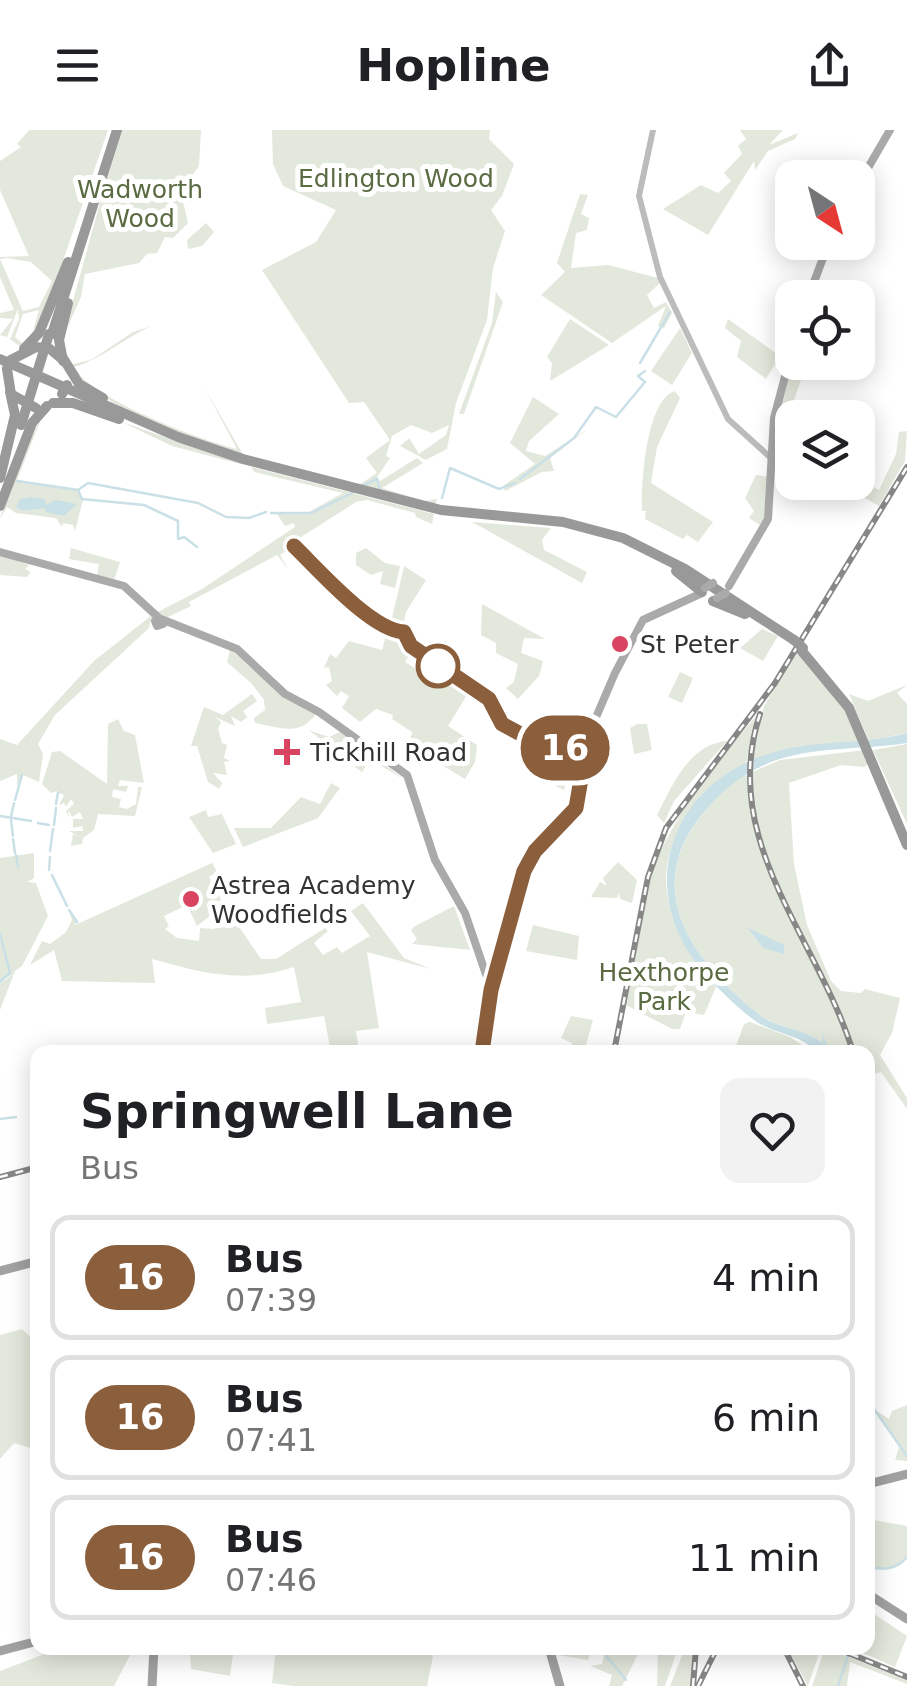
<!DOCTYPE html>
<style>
body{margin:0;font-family:"DejaVu Sans",sans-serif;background:#f2f2f2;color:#202124;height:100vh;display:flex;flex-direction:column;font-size:38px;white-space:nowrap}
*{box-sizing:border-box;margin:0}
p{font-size:32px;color:#757577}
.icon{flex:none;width:55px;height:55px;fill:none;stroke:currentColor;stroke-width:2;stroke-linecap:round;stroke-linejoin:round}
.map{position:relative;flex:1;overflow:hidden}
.panel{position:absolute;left:30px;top:915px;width:845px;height:610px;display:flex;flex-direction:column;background:#fff;border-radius:20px;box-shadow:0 5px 25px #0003}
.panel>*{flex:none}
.badge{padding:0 20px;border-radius:32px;font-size:35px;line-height:65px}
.needle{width:65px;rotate:144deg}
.controls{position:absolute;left:775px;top:30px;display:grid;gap:20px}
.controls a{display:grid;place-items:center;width:100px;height:100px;border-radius:20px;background:#fff;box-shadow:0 5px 25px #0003;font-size:50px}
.map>.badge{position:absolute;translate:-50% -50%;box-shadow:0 0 0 5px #fff}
.round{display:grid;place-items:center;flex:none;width:105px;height:105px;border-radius:20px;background:#f2f2f2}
.headline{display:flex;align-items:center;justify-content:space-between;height:170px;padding:0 50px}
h1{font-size:48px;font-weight:800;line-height:75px}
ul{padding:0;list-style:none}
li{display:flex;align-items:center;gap:30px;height:125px;margin:0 20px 15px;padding:0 30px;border:5px solid #e0e0e0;border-radius:20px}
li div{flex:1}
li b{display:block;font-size:38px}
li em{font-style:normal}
li .badge{min-width:110px;font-weight:700;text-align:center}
header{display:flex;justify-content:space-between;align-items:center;height:130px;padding:0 50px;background:#fff;font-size:45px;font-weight:800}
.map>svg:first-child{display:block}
.green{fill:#e3e8dc;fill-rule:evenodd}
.water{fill:#cae0e7}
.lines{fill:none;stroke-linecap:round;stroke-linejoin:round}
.stream{stroke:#cae0e7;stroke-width:2.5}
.secondary{stroke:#bcbcbc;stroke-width:6}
.primary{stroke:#aaa;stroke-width:8}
.trunk{stroke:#a2a2a2;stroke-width:9}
.motorway{stroke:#999;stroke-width:10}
.rail-casing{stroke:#878787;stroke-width:6}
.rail{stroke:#fff;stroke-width:2.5;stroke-dasharray:8;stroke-linecap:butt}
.primary-bridge{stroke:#aaa;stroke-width:8}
.motorway-bridge{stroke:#999;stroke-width:10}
.line-casing{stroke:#fff;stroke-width:22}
.line{stroke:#8b5e3c;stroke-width:15}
.poi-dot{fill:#d94461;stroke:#fff;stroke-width:4}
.stop-dot{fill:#fff;stroke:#8b5e3c;stroke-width:5}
.labels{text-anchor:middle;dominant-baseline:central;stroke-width:10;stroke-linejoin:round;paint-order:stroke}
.park-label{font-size:25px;fill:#5a6b42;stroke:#fff}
.poi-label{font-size:25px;fill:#323232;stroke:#fff;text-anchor:start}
</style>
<header><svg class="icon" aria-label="menu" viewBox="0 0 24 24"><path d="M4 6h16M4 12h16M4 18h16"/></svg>Hopline<svg class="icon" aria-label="share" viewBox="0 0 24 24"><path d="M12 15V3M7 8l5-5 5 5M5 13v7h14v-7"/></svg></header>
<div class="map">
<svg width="907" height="1556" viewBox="0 0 907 1556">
<rect width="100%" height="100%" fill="#fff"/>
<path class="green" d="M 29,0 L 108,0 L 44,186 L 35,205 L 22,218 L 10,209 L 19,189 L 18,179 L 7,207 L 0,205 L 13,189 L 0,188 L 0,183 L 14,180 L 0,147 L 0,127 L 29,126 L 0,60 L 0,31 L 21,17 L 17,14 ZM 7,128 L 31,132 L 52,151 L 39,177 L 23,181 L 0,129 ZM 39,180 L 32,205 L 22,213 L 15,207 L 23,184 Z
M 120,0 L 201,0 L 199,36 L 181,62 L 188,93 L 173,108 L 165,107 L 157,123 L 147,124 L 139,133 L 85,144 L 81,167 L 63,207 Z
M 272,0 L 490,0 L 489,9 L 514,34 L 502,66 L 491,80 L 505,101 L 493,138 L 487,190 L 456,273 L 447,319 L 426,330 L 400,316 L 409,308 L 419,324 L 446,305 L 449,295 L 432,303 L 411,295 L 392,306 L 386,326 L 390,328 L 377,347 L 380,351 L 417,328 L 423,333 L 382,358 L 425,371 L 437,369 L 435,376 L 359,355 L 377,343 L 366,328 L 390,310 L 364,272 L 349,273 L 262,140 L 316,112 L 336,80 L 283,56 L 273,34 Z
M 740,0 L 783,0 L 769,15 L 798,3 L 795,9 L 768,21 L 755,40 L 754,31 L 708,105 L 663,79 L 701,55 L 718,63 L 731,51 L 724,43 L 742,24 L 738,16 L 746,9 Z
M 580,64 L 588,65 L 581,84 L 589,88 L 587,100 L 576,103 L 571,138 L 608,135 L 658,148 L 660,153 L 647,165 L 654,178 L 666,172 L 672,183 L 664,198 L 658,196 L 666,176 L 612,213 L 541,165 L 565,142 L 557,133 Z
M 206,93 L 214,102 L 202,116 L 188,119 L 187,110 Z
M 496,162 L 503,172 L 464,284 L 459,284 L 492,193 Z
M 570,189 L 609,215 L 550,251 L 552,233 L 547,227 Z
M 728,189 L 780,226 L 766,249 L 737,227 L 741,211 L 725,198 Z
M 159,194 C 128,203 106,228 74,237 C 92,270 201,310 237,319 L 204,257 L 245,328 C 186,309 109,283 68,235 L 91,230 L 133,202 Z
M 680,198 L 692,223 L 672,255 L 651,241 Z
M 792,232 L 807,233 L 794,270 L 819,287 L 794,287 L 779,277 Z
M 675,261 L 680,268 L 657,317 L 651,353 L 713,392 L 698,412 L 687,405 L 683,409 L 645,389 L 646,381 L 642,381 C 641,355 646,269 675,261 Z
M 533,267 L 559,284 L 529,311 L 526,321 L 545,326 L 588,299 L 550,328 L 554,341 L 542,342 L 505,361 L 503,356 L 535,334 L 510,313 Z
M 43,284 L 17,350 L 78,359 L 83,370 L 75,401 L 73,395 L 63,393 L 62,397 L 56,388 L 16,383 L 7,377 L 0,389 L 12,346 Z
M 122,292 L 248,336 L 172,316 Z
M 907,301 L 905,331 L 879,376 L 852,361 L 853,356 L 849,360 L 836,353 L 858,352 L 858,348 L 879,360 L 896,324 L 899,302 Z
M 251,337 L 434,384 L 432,394 L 416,387 L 415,383 L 367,370 L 356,372 L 290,414 L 293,428 L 289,419 L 280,425 L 288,439 L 277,425 L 189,472 L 191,476 L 166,488 L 158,482 L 202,459 L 295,397 L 294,393 L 285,396 L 277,384 L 309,382 L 343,363 L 254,342 Z
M 756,345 L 768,347 L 767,385 L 760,395 L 749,388 L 754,381 L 745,368 Z
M 472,392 L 551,398 L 542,410 L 544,420 L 587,442 L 582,453 Z
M 71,418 L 120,432 L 114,450 L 97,445 L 99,434 L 69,429 Z
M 366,418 L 385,433 L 400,436 L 395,458 L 380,454 L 383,441 L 371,445 L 356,435 L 356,423 Z
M 0,424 L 29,435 L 25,439 L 31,442 L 27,447 L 0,445 Z
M 404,436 L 426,450 L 406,482 L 402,501 L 390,497 Z
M 482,474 L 545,509 L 524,508 L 521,523 L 543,531 L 539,546 L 518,569 L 506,558 L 514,552 L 518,534 L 496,523 L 496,513 L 481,505 Z
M 152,485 L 149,498 L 55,585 L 38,614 L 43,624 L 39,652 L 23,645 L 15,670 L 22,644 L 17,656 L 17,644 L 0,651 L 0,609 L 17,615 L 94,531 Z
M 762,499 L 778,506 L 763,531 L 740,518 Z
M 387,502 L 412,521 L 405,532 L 418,540 L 425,537 L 467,565 L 448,596 L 477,615 L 475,632 L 465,649 L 409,615 L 412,602 L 392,589 L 393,585 L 376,579 L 360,592 L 342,578 L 349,566 L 341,561 L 337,566 L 326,555 L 332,551 L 329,537 L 324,538 L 330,524 L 336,528 L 349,511 L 382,520 Z
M 224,514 L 282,564 L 317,582 C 301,608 279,597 255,593 L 254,588 L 265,580 L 264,570 L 252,554 L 227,532 L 230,521 Z
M 797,520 L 844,575 L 861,611 L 786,619 L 751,632 L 764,576 Z
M 680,542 L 693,548 L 682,573 L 668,567 Z
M 907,555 L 897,563 L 907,574 L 907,603 L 869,611 L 849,564 L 868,571 Z
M 252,564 L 257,571 L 243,581 L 247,587 L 241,592 L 231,586 L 235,596 L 215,587 L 221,592 L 218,599 L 222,613 L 227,615 L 224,628 L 230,631 L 224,632 L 227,645 L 213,643 L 222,653 L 219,659 L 208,652 L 197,616 L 191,616 L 204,577 L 223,585 Z
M 756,586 L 746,634 C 721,647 706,663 689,685 C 644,745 672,805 716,857 L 704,885 L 686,882 L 680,899 L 672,899 L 626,875 L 654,732 L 696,656 Z
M 118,589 L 124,601 L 135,605 L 144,653 L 120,650 L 118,656 L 128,656 L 126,662 L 113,659 L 112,667 L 121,669 L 119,677 L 127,679 L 136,674 L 138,657 L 142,657 L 135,686 L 98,684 L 94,700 L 83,708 L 82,714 L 71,716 L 73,704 L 82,708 L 69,701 L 83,701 L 82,696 L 73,698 L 73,689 L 83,689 L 80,682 L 72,687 L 68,680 L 69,688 L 66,681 L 74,674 L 71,669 L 66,677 L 64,673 L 59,675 L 64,665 L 59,663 L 55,675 L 57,661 L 51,663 L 42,654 L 52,622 L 60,621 L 107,654 L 108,594 Z
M 638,594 L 647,594 L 652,620 L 634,624 L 630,598 Z
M 308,600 L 329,607 L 342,601 L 403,649 L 370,629 L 362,642 L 355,637 L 364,625 L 359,622 L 342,638 L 348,630 L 344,619 L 326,613 L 313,617 L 318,607 Z
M 727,611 L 674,671 L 664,693 L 657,685 C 672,656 689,614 727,611 Z
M 907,614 L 907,694 L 873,620 Z
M 865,620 L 871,632 L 864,637 L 841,635 L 789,653 L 794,734 L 807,795 L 831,851 L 841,861 L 861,863 L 865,859 L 900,868 L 892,903 L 880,925 L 907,968 L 907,979 L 881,942 L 868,945 L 868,922 L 855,922 L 833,864 L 829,865 L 851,922 L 830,922 L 825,910 L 823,913 C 800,897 777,897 761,886 C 696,835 640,763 701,686 C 714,670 726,656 745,645 L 749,648 L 750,643 L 780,630 Z
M 550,628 L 569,641 L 564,660 L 538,647 Z
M 331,653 L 340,658 L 318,688 L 243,717 L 234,698 L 271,698 L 301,667 L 320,674 Z
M 206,680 L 208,687 L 222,684 L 236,714 L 213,723 L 189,687 Z
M 34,723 L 34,748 L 27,752 L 36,753 L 48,786 L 22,836 L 15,841 L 0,880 L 0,854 L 13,844 L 0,851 L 0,728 Z
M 618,732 L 637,750 L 632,773 L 620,769 L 619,763 L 617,768 L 591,767 L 600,752 L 607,756 L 603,748 Z
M 212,733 L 217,742 L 209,747 L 224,775 L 197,796 L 187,775 L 164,786 L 169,796 L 165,799 L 177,808 L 199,811 L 200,798 L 214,799 L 231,785 L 261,829 L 276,829 L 325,798 L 328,801 L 314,813 L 323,825 L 337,817 L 342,823 L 370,806 L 351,781 L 363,773 L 404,828 L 431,839 L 367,822 L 379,898 L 356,901 L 359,922 L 331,922 L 324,886 L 267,894 L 265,878 L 301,872 L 294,837 C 243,854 202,843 152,829 L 155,853 L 62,851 L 54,820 L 30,835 L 42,811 L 50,814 L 66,802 L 72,790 L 69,781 L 77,791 L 75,795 Z
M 454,776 L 470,820 L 412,814 L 417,809 L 411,800 L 415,796 Z
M 533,795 L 579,806 L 577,830 L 526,821 Z
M 571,886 L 593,890 L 584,922 L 571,919 L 572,913 L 561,908 Z
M 750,892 L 790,907 L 813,922 L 739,922 L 735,919 L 744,894 Z
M 22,1199 L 37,1213 L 37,1320 L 14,1313 L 0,1329 L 0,1205 Z
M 907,1275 L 907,1331 L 895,1330 L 899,1317 L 875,1280 L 889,1289 L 892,1281 Z
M 868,1389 L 907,1396 L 907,1428 C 896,1441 883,1441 868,1437 Z
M 868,1480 L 907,1506 L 895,1537 L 851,1518 L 868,1518 Z
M 60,1518 L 129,1518 L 130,1525 L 114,1556 L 0,1556 L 0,1541 Z
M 199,1518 L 234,1518 L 230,1546 L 191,1539 L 190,1524 L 197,1525 Z
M 276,1518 L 418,1518 L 433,1526 L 427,1556 L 293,1556 L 272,1553 Z
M 558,1518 L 641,1518 L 622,1556 L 609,1556 L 612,1545 L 590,1536 L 602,1534 L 604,1525 L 591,1520 L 588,1530 L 558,1525 Z
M 658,1518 L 669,1518 L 669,1526 L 678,1518 L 665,1556 L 657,1556 Z
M 685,1518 L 694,1518 L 691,1556 L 670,1556 Z
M 791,1518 L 821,1518 L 808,1556 L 790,1523 Z
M 825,1518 L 907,1550 L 907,1554 L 850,1532 L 847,1556 L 812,1556 Z"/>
<path class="water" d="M 31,367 L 45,369 L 46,375 L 55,370 L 77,374 L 64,386 L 46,382 L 45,378 L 23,381 L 16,377 L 20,369 Z
M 907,603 L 907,613 C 864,620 812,616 771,632 C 741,644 720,662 700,687 C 640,764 697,836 761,886 C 776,897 800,897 823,913 L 822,902 L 830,922 L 816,922 C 801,905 781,905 762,895 C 747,887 728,868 716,856 C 626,768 666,646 786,619 C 826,610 867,614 907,603 Z
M 748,798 L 784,815 L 784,824 L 763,818 Z"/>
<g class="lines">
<path class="stream" d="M 640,233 L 670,182
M 520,349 L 574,308 L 596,277 L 616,287 L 645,252 L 638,246 L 645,241
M 17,351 L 78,360 L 82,369 L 144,375 L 178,391 L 178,409 L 184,407 L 197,417
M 362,356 L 377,349 L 380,360
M 78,360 L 88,353 L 198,373 L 226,387 L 249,388 L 266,382
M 442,368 L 450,338 L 499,359 L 515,353
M 271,383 L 311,383 L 356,361
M 15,670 L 22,645
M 56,674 L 58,663
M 0,686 L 31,691
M 11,687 L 14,673
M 11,690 L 13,706
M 38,693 L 49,695
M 54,695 L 56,678
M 13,709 L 15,723
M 50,721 L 53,699
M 16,725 L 18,737
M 49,740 L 50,727
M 52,745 L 67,776
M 69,780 L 77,792
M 0,804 L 10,843 L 0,852
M 36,983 L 38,983
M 0,989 L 16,987
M 868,1271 L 869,1273
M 874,1279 L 907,1326
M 868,1437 C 883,1440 896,1440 907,1427
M 604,1523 L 626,1550
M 838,1556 L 848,1526"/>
<path class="secondary" d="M 653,0 L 639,66 L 660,147 L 728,289 L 771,328"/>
<path class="primary" d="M 858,55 L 890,0
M 808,168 L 829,112
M 0,422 L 124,456 L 159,488
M 729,456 L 768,389 L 774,288 L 792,220
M 161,489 L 237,519 L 285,564 L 319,582 L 407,645 L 435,730 L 465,783 L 492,862
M 161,489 L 163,494 L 157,496 L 155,491 Z
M 482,922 L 491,860 L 526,737 L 577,675 L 594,592 L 615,543 L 643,490 L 702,463"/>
<path class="trunk" d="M 0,1141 L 38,1131
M 868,1354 L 907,1344
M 868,1464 L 907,1489
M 549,1518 L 560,1556
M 0,1521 L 38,1511
M 152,1556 L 154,1518"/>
<path class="motorway" d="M 52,204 L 117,0
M 24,219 L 39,203 L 68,132
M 63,228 L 79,254 L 103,268
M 0,229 L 178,307 L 243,329 L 441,380 L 563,392 L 623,408 L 685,439 L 794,510
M 11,230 L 36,217 L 50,219 L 62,229
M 63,231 L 59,210 L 68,173
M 7,239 L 11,264 L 36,278
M 53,273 L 73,273 L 119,289
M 0,348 L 15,285 L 10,262
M 0,376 L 32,293 L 47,276
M 676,441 L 702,462
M 713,471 L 745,484
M 801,520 L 849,578 L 907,715"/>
<defs>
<path id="rail" d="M 760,584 C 718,711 818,808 853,922
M 614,922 L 648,747 L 666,698 L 775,553 L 907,337
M 868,1000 L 868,1056
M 0,1047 L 38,1037
M 784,1518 L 803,1556
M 836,1518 L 907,1547
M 693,1556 L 696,1518
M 698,1556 L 717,1518"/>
</defs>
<use href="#rail" class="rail-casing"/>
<use href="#rail" class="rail"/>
<path class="primary-bridge" d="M 705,458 L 713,453
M 717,468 L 726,463"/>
<path class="motorway-bridge" d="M 7,239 L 11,230
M 62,264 L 67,255
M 21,295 L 49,204
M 794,510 L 803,518"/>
</g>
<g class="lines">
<defs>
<path id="line" d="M 294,416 C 318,439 371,500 404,502 L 411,516 L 489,569 L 502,594 L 543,616 L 586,620 L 576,678 L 535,721 L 524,741 L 491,860 L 482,922"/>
</defs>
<use href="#line" class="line-casing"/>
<use href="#line" class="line"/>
</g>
<g class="poi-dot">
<circle cx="620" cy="514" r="10"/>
<path d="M282 607h10v10h10v10h-10v10h-10v-10h-10v-10h10z"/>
<circle cx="191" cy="769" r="10"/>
</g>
<circle class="stop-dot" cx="438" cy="536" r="20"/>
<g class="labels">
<g class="park-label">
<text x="396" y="48">Edlington Wood</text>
<text x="140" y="59">Wadworth<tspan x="140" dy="29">Wood</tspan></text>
<text x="664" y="842">Hexthorpe<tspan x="664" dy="29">Park</tspan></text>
</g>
<g class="poi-label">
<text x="640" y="514">St Peter</text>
<text x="310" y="622">Tickhill Road</text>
<text x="211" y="755">Astrea Academy<tspan x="211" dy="29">Woodfields</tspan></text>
</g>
</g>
</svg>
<div class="controls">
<a><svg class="needle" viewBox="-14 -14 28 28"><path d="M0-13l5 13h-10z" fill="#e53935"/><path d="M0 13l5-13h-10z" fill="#757577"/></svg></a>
<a><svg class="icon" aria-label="locate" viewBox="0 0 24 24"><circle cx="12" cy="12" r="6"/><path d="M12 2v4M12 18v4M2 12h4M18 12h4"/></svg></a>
<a><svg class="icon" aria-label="layers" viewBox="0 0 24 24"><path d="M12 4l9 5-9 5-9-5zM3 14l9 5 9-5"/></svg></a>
</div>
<b class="badge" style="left:565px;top:618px;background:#8b5e3c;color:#fff">16</b>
<section class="panel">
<div class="headline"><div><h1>Springwell Lane</h1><p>Bus</p></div><a class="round"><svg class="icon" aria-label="heart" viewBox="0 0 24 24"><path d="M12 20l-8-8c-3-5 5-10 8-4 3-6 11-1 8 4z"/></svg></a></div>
<ul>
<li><span class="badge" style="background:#8b5e3c;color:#fff">16</span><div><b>Bus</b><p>07:39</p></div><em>4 min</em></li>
<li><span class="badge" style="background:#8b5e3c;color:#fff">16</span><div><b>Bus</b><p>07:41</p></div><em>6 min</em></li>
<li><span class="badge" style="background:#8b5e3c;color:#fff">16</span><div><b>Bus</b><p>07:46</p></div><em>11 min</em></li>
</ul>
</section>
</div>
